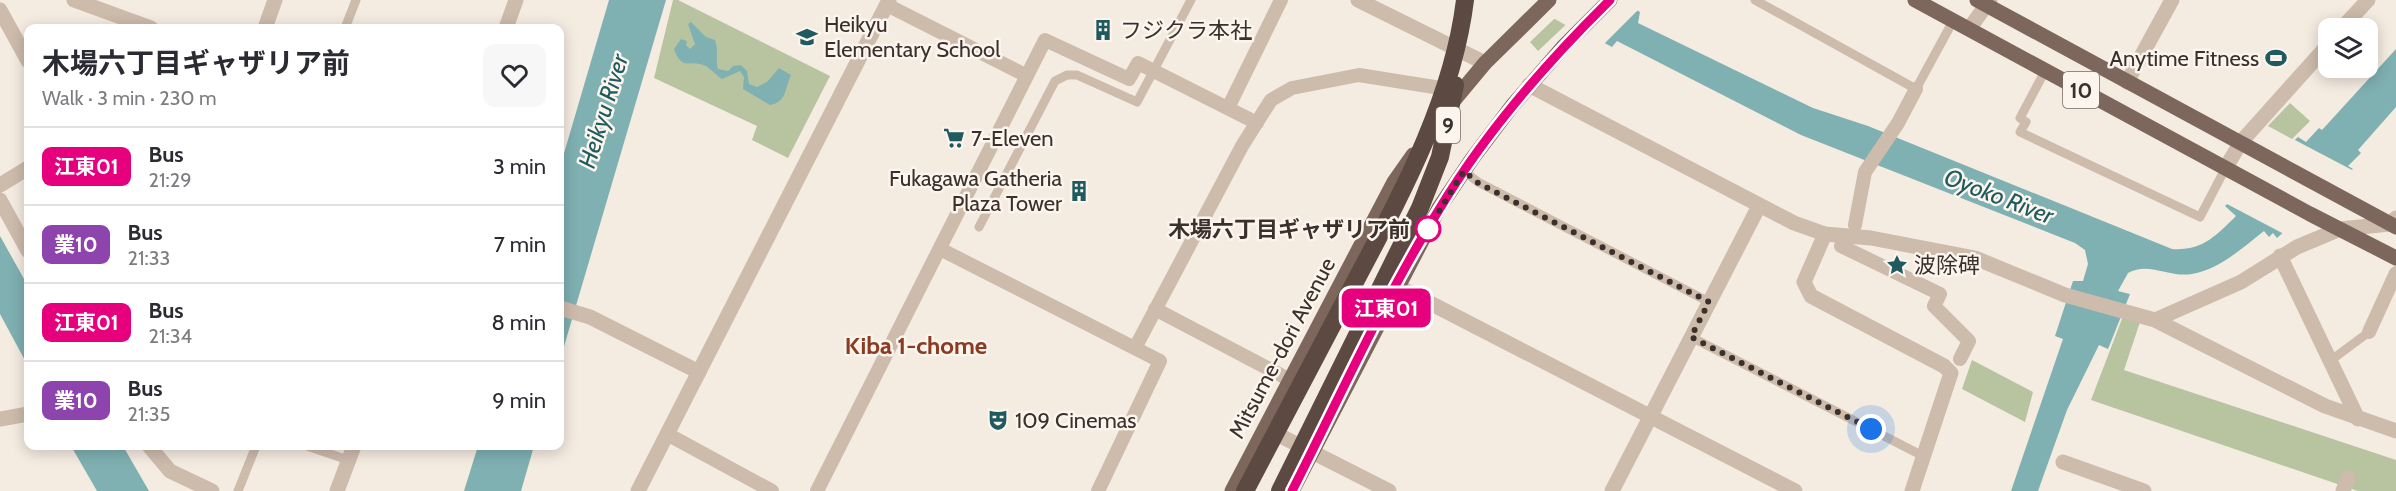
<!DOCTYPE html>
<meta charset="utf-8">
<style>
body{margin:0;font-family:Cabin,"Noto Sans JP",sans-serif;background:#f7f7f7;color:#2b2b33;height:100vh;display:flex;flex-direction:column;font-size:22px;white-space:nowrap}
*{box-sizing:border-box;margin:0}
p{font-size:20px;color:#7c7c81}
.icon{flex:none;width:33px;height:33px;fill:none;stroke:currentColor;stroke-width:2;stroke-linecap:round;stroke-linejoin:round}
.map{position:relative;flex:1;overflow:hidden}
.sheet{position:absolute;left:24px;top:24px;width:540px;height:426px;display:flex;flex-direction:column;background:#fff;border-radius:12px;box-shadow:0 3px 15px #0003}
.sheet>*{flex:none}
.badge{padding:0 12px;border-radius:9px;font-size:21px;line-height:39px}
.fabs{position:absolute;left:2318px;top:18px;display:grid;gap:12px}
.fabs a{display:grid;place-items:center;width:60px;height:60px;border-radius:12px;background:#fff;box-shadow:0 3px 15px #0003;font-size:30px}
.you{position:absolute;width:30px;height:30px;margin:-15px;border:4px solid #fff;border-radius:50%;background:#1a73e8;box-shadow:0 0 0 9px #1a73e833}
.map>.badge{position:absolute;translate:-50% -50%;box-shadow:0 0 0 3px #fff}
.round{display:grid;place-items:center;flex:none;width:63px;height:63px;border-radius:12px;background:#f7f7f7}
.head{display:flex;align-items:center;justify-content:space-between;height:102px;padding:0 18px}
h1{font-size:28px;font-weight:700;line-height:45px}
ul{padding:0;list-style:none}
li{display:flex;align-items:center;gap:18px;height:78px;padding:0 18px;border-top:2px solid #e1e1e2}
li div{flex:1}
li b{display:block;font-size:22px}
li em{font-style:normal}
li .badge{min-width:66px;font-weight:700;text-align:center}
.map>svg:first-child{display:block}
.green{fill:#b8c4a0}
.water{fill:#7fb0b2}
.pier{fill:#f4ebe1}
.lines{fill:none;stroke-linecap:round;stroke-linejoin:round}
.service{stroke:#cdbbac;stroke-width:9}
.pedestrian{stroke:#cdbbac;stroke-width:14}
.minor{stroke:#cdbbac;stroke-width:15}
.tertiary{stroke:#cdbbac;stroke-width:15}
.primary{stroke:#7d675c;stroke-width:15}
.motorway{stroke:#5c4a42;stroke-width:18}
.line-casing{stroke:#fff;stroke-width:14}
.line{stroke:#e6007e;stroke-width:9}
.walk{stroke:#3b302b;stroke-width:6;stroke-dasharray:0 10.8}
.stop-dot{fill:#fff;stroke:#e6007e;stroke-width:3}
.labels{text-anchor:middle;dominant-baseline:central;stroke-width:5;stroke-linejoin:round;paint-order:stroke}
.shield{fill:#fbf5ee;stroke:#756b66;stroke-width:1.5}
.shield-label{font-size:21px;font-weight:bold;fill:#3b302b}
.poi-label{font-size:22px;fill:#3b302b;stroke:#fbf5ee;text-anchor:start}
.stop-label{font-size:22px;font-weight:bold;fill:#3b302b;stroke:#fbf5ee;text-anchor:end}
.street-label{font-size:22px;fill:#3b302b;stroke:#fbf5ee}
.water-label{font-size:24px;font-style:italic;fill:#1f5a5e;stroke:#fbf5ee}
.neighbourhood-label{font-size:24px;font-weight:bold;fill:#8c3b22;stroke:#fbf5ee}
</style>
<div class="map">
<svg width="2396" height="491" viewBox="0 0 2396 491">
<rect width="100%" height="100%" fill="#f4ebe1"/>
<path class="green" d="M 673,0 L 678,0 L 830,76 L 788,158 L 752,140 L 757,126 L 654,78 Z
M 1574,0 L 1592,0 L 1538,51 L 1530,42 Z
M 2290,103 L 2310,121 L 2292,139 L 2268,126 Z
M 2125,311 L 2142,316 L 2124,370 L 2396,460 L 2396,491 L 2358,491 L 2091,400 Z
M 1972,360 L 2033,392 L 2025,422 L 1962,389 Z"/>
<path class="water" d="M 609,0 L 666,0 L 560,360 L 560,167 Z
M 1525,0 L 1618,0 L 1640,12 L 1638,23 L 1813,108 L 1868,126 L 2172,249 C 2202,251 2216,236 2236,216 L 2225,206 L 2298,137 L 2306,142 L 2319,128 L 2322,130 L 2396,49 L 2396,107 L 2358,150 L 2361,153 L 2348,166 L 2353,169 L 2277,238 L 2273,233 L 2269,237 L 2264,231 C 2242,248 2220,269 2192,274 C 2169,278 2149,261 2128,273 L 2118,291 L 2130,294 L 2108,349 L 2099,345 L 2067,410 L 2038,491 L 2011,491 L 2063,339 L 2055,336 L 2073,281 L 2083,281 L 2088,264 L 2085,250 L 2075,243 L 1801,135 L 1617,41 L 1612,47 Z
M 691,22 L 706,37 L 715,40 C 719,51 715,58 718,69 L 728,71 L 733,66 L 741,65 L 747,71 L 749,84 L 757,87 L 767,82 L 779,68 L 791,75 C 785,88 787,102 770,105 L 743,89 L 744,77 L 740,71 L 722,79 C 717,76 711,69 706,66 C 691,59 682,72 674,49 L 681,39 L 687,41 L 686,45 L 690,49 L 695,44 L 688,24 Z
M 0,236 L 28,286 L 28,366 L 0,314 Z
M 71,446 L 123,446 L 149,491 L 97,491 Z
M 478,446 L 534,446 L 521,491 L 464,491 Z"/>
<path class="pier" d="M 1522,0 L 1625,0 L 1640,8 L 1602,46 Z
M 2293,139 L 2354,171 L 2284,234 L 2225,203 Z"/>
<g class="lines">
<path class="service" d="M 1755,0 L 1916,89 L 1953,21
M 345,28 L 356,0
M 2045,71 L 2020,118 L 2026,122 L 2020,132 L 2200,217 L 2225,169
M 1464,171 L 1478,182 L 1709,302
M 979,227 L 1055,81 L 1067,75 L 1077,75 L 1137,102 L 1191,0
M 1691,337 L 1923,456
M 2330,361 L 2369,332
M 307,446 L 348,460
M 238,491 L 256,446"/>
<path class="pedestrian" d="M 887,5 L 1027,76
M 1228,108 L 1281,0
M 1855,225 L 1865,172 L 1898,123 L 1916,89
M 1841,246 L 1940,294 L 1934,306 L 1969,341 L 1960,359
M 940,249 L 1160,361 L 1098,491
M 1155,309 L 1292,381
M 2369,332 L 2396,273
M 1135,348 L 1242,146 L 1271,100 L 1292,88 L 1359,75 L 1453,90
M 667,434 L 772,491
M 817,491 L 1045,40 L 1129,79 L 1138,63 L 1257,123"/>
<path class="minor" d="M 74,0 L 151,28
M 0,10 L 28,61
M 506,28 L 516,0
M 2342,28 L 2368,0
M 1969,29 L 1990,0
M 2127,82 L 2172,0
M 1529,85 L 1794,223 L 1825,234 L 1871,238 L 1975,258 L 2065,295 L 2155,320 L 2325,406 L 2396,431
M 2225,169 L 2241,142 L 2328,45
M 0,185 L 28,168
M 0,200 L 28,251
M 2280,256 L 2358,419
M 1397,286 L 1795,491
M 560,308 L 590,317 L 699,372
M 2155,320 L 2241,282 L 2297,247 L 2340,229 L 2390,224 L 2396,218
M 2063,462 L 2144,491
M 337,491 L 354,446
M 2343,491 L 2348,478"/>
<path class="tertiary" d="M 1358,0 L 1485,63
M 265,28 L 275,0
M 1825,234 L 1804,282 L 1811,296 L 1944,366 L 1951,373 L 1912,491
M 0,419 L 28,414
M 1265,428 L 1389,491
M 149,446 L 170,471 L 212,491
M 638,491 L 889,0
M 1612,491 L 1759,206"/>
<path class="primary" d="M 1915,0 L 2310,214 L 2396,258
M 1977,0 L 2396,227
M 1450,105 L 1485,63 L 1549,0
M 1232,491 L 1394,182 L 1413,155
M 1292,491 L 1439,208 L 1472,159 L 1512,106 L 1564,46 L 1610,0"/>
<path class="motorway" d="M 1245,491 C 1282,420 1320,349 1357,278 C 1403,191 1453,99 1465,0
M 1280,491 L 1420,208 L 1440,157 L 1455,85"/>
</g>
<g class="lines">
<defs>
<path id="line" d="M 1292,491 C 1340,397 1384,298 1440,208 C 1487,130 1546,63 1610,0"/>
</defs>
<use href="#line" class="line-casing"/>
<use href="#line" class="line"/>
<path class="walk" d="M 1428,229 L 1464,171 L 1478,183 L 1709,302 L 1691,337 L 1871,429"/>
</g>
<defs>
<symbol id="building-bare" viewBox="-9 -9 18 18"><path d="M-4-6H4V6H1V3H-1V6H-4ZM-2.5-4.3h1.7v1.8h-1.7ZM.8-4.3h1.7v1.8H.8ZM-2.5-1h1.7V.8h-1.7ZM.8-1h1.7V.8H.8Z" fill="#1f5a5e" stroke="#fbf5ee" stroke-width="2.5" paint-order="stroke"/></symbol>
<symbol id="school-bare" viewBox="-9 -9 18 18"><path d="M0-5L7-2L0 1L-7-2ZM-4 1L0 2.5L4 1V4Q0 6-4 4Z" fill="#1f5a5e" stroke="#fbf5ee" stroke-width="2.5" paint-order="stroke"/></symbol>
<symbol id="stadium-bare" viewBox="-9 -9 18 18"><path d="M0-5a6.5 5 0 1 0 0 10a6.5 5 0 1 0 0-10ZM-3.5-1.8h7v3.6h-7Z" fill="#1f5a5e" stroke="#fbf5ee" stroke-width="2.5" paint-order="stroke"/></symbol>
<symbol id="supermarket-bare" viewBox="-9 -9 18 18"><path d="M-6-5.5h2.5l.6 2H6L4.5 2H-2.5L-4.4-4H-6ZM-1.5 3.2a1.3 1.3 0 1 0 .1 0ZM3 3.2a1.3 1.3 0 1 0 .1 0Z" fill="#1f5a5e" stroke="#fbf5ee" stroke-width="2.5" paint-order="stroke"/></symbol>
<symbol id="sight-bare" viewBox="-9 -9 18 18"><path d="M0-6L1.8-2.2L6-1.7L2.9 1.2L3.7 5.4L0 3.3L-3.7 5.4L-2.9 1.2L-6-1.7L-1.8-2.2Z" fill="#1f5a5e" stroke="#fbf5ee" stroke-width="2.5" paint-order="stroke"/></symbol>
<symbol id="theatre-bare" viewBox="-9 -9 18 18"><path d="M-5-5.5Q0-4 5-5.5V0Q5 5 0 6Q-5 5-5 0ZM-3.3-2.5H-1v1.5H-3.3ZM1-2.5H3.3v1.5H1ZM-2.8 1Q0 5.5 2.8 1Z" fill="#1f5a5e" stroke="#fbf5ee" stroke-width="2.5" paint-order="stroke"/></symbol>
</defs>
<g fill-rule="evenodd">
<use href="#building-bare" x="1088" y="15" width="30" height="30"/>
<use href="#school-bare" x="792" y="22" width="30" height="30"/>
<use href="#stadium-bare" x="2261" y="43" width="30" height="30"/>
<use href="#supermarket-bare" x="939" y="123" width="30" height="30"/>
<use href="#building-bare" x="1064" y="176" width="30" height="30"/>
<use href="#sight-bare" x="1882" y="250" width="30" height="30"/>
<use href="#theatre-bare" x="983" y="405" width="30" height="30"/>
</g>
<circle class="stop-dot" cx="1428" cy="229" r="12"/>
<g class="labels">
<g class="shield">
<rect x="2063" y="72" width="36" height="36" rx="4.5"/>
<rect x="1436" y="107" width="24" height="36" rx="4.5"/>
</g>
<g class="shield-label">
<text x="2081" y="90">10</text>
<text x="1448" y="125">9</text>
</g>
<g class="poi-label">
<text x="824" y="24">Heikyu<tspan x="824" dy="25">Elementary School</tspan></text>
<text x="1120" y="30">フジクラ本社</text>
<text x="2259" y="58" text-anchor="end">Anytime Fitness</text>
<text x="971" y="138">7-Eleven</text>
<text x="1062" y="178" text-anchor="end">Fukagawa Gatheria<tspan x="1062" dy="25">Plaza Tower</tspan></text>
<text x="1914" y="265">波除碑</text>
<text x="1015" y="420">109 Cinemas</text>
</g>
<g class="stop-label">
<text x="1410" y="229">木場六丁目ギャザリア前</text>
</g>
<g class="street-label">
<text transform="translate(1282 348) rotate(-62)">Mitsume-dori Avenue</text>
</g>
<g class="water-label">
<text transform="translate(603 111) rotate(-73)">Heikyu River</text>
<text transform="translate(1999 196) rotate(21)">Oyoko River</text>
</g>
<g class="neighbourhood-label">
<text x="916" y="345">Kiba 1-chome</text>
</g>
</g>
</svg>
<div class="fabs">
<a><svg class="icon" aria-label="layers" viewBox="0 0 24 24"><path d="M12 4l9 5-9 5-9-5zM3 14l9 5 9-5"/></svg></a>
</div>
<div class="you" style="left:1871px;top:429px"></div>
<b class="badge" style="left:1386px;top:308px;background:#e6007e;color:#fff">江東01</b>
<section class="sheet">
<div class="head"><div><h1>木場六丁目ギャザリア前</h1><p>Walk · 3 min · 230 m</p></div><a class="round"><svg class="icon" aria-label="heart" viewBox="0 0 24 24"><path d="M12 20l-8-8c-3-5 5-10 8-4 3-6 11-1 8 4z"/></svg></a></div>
<ul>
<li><span class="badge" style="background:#e6007e;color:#fff">江東01</span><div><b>Bus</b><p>21:29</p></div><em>3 min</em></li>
<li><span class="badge" style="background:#8e44ad;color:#fff">業10</span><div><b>Bus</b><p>21:33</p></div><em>7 min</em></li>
<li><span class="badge" style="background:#e6007e;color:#fff">江東01</span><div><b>Bus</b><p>21:34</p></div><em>8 min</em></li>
<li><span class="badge" style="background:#8e44ad;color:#fff">業10</span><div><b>Bus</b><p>21:35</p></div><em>9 min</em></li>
</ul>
</section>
</div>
